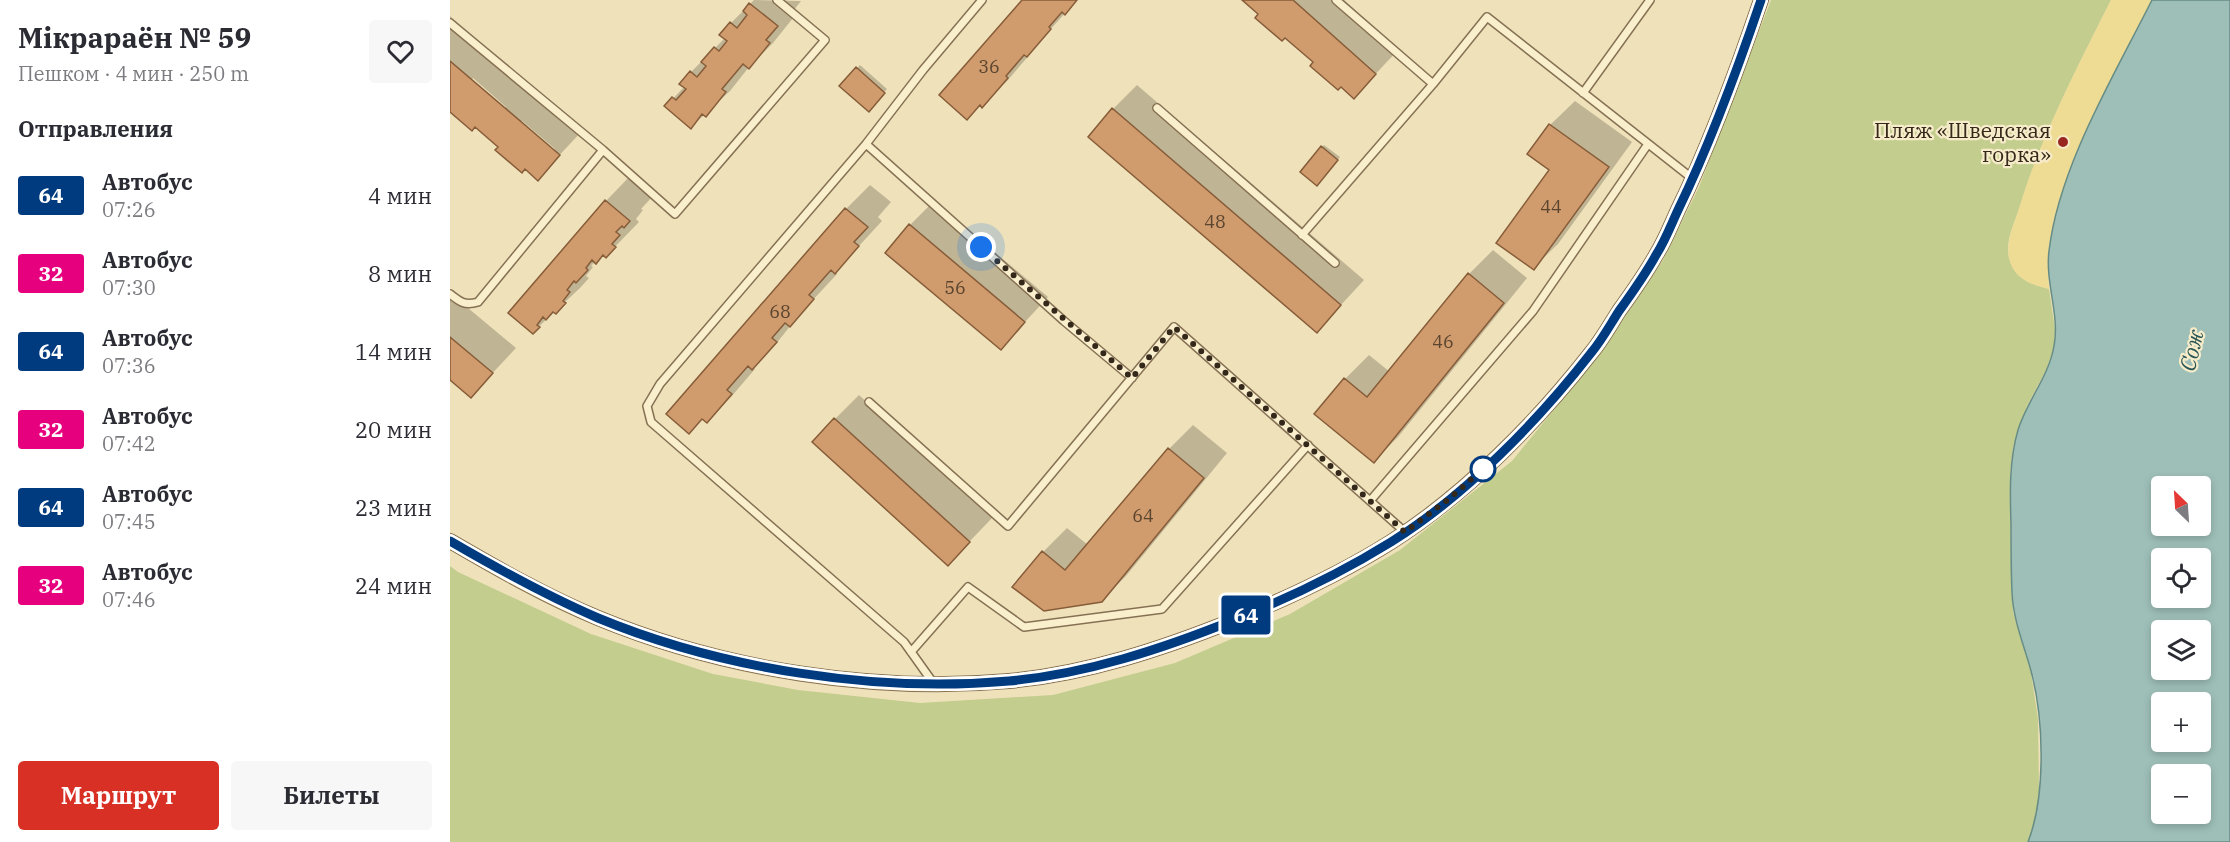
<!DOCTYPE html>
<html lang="ru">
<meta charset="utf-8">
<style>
body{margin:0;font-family:"IBM Plex Serif",serif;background:#f7f7f7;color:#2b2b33;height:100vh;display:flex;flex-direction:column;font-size:22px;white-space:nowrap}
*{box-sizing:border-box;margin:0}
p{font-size:20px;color:#7c7c81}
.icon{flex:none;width:33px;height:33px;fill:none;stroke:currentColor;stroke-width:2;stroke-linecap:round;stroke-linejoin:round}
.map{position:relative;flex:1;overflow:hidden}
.sheet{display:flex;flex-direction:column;background:#fff;width:450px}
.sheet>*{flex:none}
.badge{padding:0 12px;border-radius:4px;font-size:21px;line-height:39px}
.needle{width:39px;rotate:335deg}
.fabs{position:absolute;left:1701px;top:476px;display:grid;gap:12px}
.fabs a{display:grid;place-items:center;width:60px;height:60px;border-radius:6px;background:#fff;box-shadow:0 3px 9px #0003;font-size:30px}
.you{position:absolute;width:30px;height:30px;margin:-15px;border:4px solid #fff;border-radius:50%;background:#1a73e8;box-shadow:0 0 0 9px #1a73e833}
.map>.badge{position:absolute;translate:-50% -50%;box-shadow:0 0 0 3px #fff}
h2{padding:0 18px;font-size:22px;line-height:54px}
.round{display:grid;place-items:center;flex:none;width:63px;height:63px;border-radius:6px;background:#f7f7f7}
.overview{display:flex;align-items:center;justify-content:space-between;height:102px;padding:0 18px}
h1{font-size:28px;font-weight:700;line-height:45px}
.action{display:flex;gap:12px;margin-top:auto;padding:12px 18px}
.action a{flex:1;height:69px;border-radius:6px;background:#d93025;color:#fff;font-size:24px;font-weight:700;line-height:69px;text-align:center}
.action a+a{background:#f7f7f7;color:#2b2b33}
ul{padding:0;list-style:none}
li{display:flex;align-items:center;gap:18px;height:78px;padding:0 18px}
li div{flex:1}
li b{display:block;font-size:22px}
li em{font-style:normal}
li .badge{min-width:66px;font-weight:700;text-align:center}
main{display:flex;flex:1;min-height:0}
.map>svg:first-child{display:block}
.green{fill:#c2cd8e}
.sand{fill:#eedb94}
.water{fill:#9ebfb8;stroke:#668d85;stroke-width:1.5;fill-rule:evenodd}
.shadow{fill:#0003;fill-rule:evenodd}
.building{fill:#d09b6d;stroke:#865c39;stroke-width:1.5}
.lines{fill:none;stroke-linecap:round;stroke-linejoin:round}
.service-casing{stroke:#867154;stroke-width:10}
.minor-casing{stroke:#867154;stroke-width:16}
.service{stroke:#faefcd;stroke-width:7}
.minor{stroke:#faefcd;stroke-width:14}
.line-casing{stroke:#fff;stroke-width:14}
.line{stroke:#003b80;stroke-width:9}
.walk{stroke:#34281a;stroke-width:6;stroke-dasharray:0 10.8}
.poi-dot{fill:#982721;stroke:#f7ecc9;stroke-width:2}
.stop-dot{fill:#fff;stroke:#003b80;stroke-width:3}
.labels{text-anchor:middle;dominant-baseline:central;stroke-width:4.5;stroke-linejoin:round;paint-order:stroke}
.number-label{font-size:18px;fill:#5b452f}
.poi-label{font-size:21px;fill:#34281a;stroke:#f7ecc9;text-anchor:end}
.water-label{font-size:22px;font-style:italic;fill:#285555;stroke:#f7ecc9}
</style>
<main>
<section class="sheet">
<div class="overview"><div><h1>Мікрараён № 59</h1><p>Пешком · 4 мин · 250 m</p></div><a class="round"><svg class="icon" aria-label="heart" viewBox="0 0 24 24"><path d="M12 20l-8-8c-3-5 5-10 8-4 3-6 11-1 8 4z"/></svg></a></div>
<h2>Отправления</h2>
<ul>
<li><span class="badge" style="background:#003b80;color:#fff">64</span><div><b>Автобус</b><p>07:26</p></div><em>4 мин</em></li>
<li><span class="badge" style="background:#e6007e;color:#fff">32</span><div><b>Автобус</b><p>07:30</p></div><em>8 мин</em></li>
<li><span class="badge" style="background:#003b80;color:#fff">64</span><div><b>Автобус</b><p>07:36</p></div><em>14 мин</em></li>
<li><span class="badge" style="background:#e6007e;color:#fff">32</span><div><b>Автобус</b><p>07:42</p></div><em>20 мин</em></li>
<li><span class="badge" style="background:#003b80;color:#fff">64</span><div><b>Автобус</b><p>07:45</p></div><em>23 мин</em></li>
<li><span class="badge" style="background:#e6007e;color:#fff">32</span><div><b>Автобус</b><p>07:46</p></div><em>24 мин</em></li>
</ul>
<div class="action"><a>Маршрут</a><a>Билеты</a></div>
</section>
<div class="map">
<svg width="1780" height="842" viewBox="0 0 1780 842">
<rect width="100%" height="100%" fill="#efe2ba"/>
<path class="green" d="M 1321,0 L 1661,0 C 1627,68 1591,136 1569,209 C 1564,224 1555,241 1559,258 C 1564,279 1580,284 1599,289 L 1605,329 L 1604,347 L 1597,368 L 1577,406 L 1563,448 L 1560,473 L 1563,612 L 1581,673 L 1588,719 L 1589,791 L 1587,812 L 1578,842 L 0,842 L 0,566 L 8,572 L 141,634 L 263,674 L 348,690 L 470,703 L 603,695 L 725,663 L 840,614 L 950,550 L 1062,461 L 1147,357 L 1213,260 L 1249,187 Z"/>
<path class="sand" d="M 1661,0 L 1702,0 C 1681,40 1662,80 1643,121 C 1619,173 1593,229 1599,289 C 1580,284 1564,279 1559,258 C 1556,241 1564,224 1569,209 C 1591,136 1627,68 1661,0 Z"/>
<path class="water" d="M 1702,0 L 1780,0 L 1780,842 L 1578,842 C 1596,796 1594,719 1581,671 C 1574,645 1563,620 1562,592 C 1561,570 1561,547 1561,524 C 1560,492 1559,461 1568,430 C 1577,401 1599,376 1604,346 C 1610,315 1595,283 1599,251 C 1609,166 1664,76 1702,0 ZM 1712,486 L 1750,486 L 1750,525 L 1712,525 ZM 1712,558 L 1750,558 L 1750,597 L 1712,597 ZM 1712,630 L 1750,630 L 1750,669 L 1712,669 ZM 1712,702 L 1750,702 L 1750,741 L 1712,741 ZM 1712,774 L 1750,774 L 1750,813 L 1712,813 Z"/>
<path class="shadow" d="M 304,0 L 351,1 L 340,15 L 343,18 L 323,43 L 299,67 L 280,91 L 241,127 L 216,106 L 235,86 L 241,72 L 275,38 L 281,23 Z
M 574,0 L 627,0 L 580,52 L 581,53 L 557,81 L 532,105 Z
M 794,0 L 894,0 L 949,49 L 904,97 Z
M 0,16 L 133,130 L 87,179 L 25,125 L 0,110 ZM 23,78 L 56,107 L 54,109 L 21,81 ZM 72,121 L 105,149 L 103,151 L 70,123 Z
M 410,65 L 437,89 L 419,110 L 391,86 Z
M 687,85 L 914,280 L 867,331 L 663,109 Z
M 1125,101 L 1182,142 L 1108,244 L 1083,268 L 1102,170 L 1100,125 Z
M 874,145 L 890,157 L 869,182 L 872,147 Z
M 180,176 L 203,196 L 191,209 L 193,210 L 186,219 L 189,222 L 156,256 L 153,254 L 141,266 L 143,267 L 136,276 L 139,278 L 130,288 L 83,332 L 60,313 L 156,201 Z
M 420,185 L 441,202 L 428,217 L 432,221 L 385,272 L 387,274 L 348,316 L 326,344 L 303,367 L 305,369 L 281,397 L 257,421 L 253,418 L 239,432 L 396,209 Z
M 484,201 L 598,297 L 551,348 L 460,225 Z
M 1043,250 L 1077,278 L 948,437 L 924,461 L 895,379 L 919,355 L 940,372 L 1019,274 Z
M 0,293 L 66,348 L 21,396 L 0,378 Z
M 409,395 L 543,517 L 498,564 L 385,419 Z
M 743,425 L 777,453 L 676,576 L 651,601 L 564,587 L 593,552 L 617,528 L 638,545 L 719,449 Z"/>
<path class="building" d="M 572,0 L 627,0 L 615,15 L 612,12 L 599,27 L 601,29 L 577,57 L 574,55 L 556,76 L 558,78 L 532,108 L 530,105 L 517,120 L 489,95 Z
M 792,0 L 843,0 L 926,74 L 904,99 L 891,87 L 888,90 L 860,66 L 863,62 L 835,38 L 832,41 L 805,18 L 808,14 Z
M 299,3 L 328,26 L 316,40 L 320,43 L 299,69 L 293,64 L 272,89 L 276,92 L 256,117 L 252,114 L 241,129 L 214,106 L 222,97 L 226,100 L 236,89 L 229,84 L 240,71 L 247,77 L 256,66 L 251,62 L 264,47 L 269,51 L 277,41 L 269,35 L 280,22 L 287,28 L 297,15 L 293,11 Z
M 0,61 L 110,155 L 88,181 L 75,169 L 72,173 L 45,150 L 48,147 L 25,127 L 22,131 L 0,112 Z
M 406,67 L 435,93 L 419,112 L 389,86 Z
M 662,108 L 891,305 L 867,333 L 638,137 Z
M 1099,124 L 1159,167 L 1084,270 L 1046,243 L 1099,170 L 1077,154 Z
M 871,146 L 888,160 L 867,186 L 850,172 Z
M 155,200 L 180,221 L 174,228 L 172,226 L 166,232 L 170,235 L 162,244 L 166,247 L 156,258 L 153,255 L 146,264 L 142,260 L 136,268 L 138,270 L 126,283 L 124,281 L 117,290 L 120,292 L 113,301 L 116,303 L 106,314 L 103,312 L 96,320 L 93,317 L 87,325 L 90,327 L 83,334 L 58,313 Z
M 395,208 L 418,227 L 404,242 L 409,246 L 385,274 L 381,270 L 359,295 L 364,299 L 340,327 L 335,323 L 322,338 L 327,342 L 302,370 L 298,366 L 277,390 L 282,394 L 257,423 L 252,419 L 239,434 L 216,414 Z
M 459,224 L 575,322 L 551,350 L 435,253 Z
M 1018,273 L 1054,303 L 924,463 L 864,414 L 894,378 L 917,397 Z
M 0,337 L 43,373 L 21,398 L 0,380 Z
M 384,418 L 520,542 L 498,566 L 362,442 Z
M 718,448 L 754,478 L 652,602 L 594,611 L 562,587 L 592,551 L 615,570 Z"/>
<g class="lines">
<defs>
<path id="service" d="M 886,0 L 983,84
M 0,23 L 153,150 L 28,302 C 15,306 10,302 0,294
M 1133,93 L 1200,0
M 707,108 L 885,263
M 416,144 L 614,321 L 682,378
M 153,150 L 225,214 L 375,40 L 327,0
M 852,235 L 983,84 L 1037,17 L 1243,179
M 419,402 L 558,526 L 724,327 L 955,532
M 920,501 L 1083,311 L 1198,144
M 461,652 L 518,587 L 574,627 L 712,609 L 858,445
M 484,684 L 454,642 L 201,422 L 197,406 L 210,384 L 416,144 L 473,70 L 532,0"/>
<path id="minor" d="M 0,541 C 48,569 97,597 148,618 C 274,670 424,693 559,681 C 636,674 712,649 784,620 C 838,598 892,573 941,542 C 1016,494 1087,422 1141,353 C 1152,340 1160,325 1169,311 C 1182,293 1195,275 1206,255 C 1215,241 1221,225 1228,210 C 1261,142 1287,71 1311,0"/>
</defs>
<use href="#service" class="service-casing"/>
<use href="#minor" class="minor-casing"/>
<use href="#service" class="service"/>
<use href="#minor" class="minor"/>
</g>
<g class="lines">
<defs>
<path id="line" d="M 0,541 C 48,569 97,596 148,618 C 271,669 426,693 559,681 C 636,674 712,649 784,620 C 839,598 891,573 941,542 C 1015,496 1088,421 1141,353 C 1152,340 1160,325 1169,311 C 1182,293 1195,275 1206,255 C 1215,241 1221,225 1228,210 C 1261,142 1287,71 1311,0"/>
</defs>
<use href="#line" class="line-casing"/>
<use href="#line" class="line"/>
<path class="walk" d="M 531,247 L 682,378 L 724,327 L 955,532 L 1000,498 L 1033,469"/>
</g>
<circle class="poi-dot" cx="1613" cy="142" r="6"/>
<circle class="stop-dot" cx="1033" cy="469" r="12"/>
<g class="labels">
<g class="number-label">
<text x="539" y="66">36</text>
<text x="1101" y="206">44</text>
<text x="765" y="221">48</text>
<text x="505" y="287">56</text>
<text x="330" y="311">68</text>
<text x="993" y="341">46</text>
<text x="693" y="515">64</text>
</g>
<g class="poi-label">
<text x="1601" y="130">Пляж «Шведская<tspan x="1601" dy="24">горка»</tspan></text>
</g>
<g class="water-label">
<text transform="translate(1741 350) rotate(-77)">Сож</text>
</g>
</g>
</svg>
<div class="fabs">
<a><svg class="needle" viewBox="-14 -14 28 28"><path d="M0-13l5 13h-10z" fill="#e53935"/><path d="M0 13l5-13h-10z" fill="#7c7c81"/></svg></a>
<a><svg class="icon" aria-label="locate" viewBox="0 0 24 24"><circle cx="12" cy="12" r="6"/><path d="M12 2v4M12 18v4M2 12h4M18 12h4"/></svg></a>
<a><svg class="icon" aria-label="layers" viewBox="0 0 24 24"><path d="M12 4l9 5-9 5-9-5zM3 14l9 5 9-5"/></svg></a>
<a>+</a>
<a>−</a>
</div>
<div class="you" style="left:531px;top:247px"></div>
<b class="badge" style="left:796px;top:615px;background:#003b80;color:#fff">64</b>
</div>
</main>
